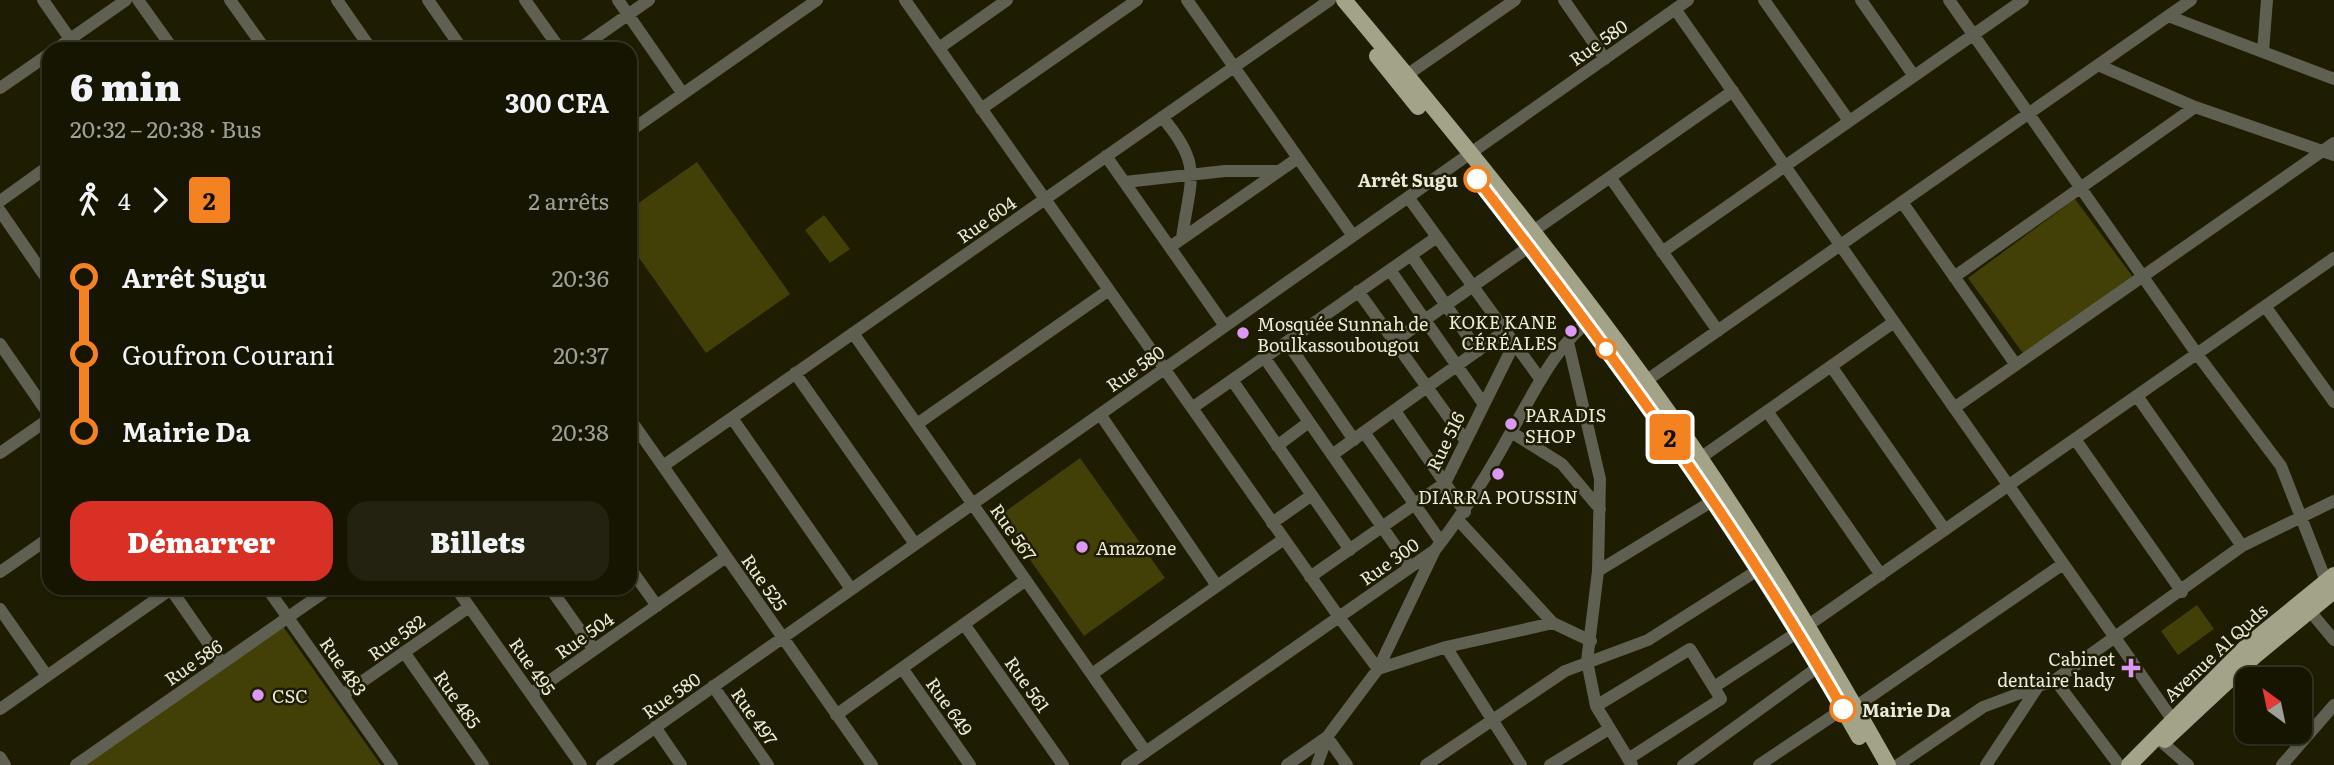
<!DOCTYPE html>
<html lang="fr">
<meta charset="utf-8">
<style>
body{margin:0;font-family:Literata,serif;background:#232210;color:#f1f3f6;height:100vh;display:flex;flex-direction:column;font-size:26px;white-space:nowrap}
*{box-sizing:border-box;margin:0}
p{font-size:23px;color:#9e9f99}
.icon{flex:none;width:38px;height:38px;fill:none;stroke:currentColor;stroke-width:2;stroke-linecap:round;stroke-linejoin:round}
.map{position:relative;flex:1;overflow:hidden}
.drawer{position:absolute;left:42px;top:42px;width:595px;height:553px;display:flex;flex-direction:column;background:#161501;border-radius:21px;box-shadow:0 2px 5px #0004,0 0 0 2px #353423}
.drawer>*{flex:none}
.badge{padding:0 14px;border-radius:5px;font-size:24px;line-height:46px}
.needle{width:46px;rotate:327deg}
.fabs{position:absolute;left:2235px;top:667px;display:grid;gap:14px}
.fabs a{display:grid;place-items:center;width:77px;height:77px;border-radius:14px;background:#161501;box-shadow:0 2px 5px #0004,0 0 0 2px #353423;font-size:35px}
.map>.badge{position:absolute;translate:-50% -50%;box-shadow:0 0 0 4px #fff}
.legs{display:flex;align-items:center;gap:10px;height:77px;padding:0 28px;font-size:23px}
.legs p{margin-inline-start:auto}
.summary{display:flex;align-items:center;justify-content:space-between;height:119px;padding:0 28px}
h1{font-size:38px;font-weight:800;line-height:52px}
.button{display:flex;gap:14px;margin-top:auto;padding:14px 28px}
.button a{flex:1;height:80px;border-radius:21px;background:#d93025;color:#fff;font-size:28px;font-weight:800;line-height:80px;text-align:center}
.button a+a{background:#232210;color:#f1f3f6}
ul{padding:0 28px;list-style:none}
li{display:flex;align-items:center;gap:24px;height:77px;font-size:26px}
li i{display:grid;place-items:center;width:10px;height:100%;margin:0 9px;background:currentColor}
li i::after{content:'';width:18px;height:18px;margin:-9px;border:5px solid;border-radius:50%;background:#161501}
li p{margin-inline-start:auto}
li:first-child i{background:linear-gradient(#0000 50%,currentColor 0)}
li:last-child i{background:linear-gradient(currentColor 50%,#0000 0)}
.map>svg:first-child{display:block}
.green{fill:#424006}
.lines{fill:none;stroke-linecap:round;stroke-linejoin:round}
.minor{stroke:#5f5f52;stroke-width:12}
.major{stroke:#a3a388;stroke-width:16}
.line-1-casing{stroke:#fff;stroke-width:16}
.line-1{stroke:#f58220;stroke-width:10}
.stop-1-dot{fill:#fff;stroke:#f58220;stroke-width:3.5}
.poi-dot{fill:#dc99f4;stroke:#1e1c01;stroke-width:2.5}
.labels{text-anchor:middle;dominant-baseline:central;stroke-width:5;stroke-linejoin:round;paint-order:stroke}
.street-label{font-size:18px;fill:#eaead9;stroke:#1e1c01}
.stop-label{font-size:18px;font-weight:bold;fill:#eaead9;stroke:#1e1c01;text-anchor:end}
.poi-label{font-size:18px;fill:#eaead9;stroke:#1e1c01;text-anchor:start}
</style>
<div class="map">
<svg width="2334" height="765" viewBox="0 0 2334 765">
<rect width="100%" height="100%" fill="#1e1c01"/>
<path class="green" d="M 697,162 L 790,294 L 706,353 L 630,245 L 630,209 Z
M 2075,199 L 2133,277 L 2025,356 L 1968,278 Z
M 824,215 L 850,249 L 830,263 L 805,230 Z
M 1080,458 L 1165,578 L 1084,636 L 999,516 Z
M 2197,605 L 2214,629 L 2178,655 L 2161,631 Z
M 282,625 L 381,765 L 85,765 Z"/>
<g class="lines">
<path class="minor" d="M 43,0 L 77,49
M 138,0 L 173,49
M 230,0 L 265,49
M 337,0 L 371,49
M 428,0 L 462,49
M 525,0 L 560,49
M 618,0 L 683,94
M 905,0 L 1339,617 L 1378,669 L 1446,647 L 1553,623 L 1591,641
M 1187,0 L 1353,236
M 1564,0 L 1605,59
M 1764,0 L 1849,121
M 1861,0 L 1914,76
M 1949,0 L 2197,354 L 2281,466 L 2326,581
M 1675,9 L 2172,719
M 2168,16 L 2334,79
M 939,48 L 1007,0
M 56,49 L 126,0
M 579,49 L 649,0
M 2263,52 L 2267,0
M 2098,65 L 2195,107 L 2334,155
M 1401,79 L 1515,0
M 0,88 L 49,54
M 981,109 L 1137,0
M 1162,117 C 1204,166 1190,179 1182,238
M 630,131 L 817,0
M 1106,156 L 1225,326
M 1610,177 L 1718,331
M 1125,182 L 1225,171 L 1278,171
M 1408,197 L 1541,380
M 0,201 L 49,166
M 1902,202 L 2016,365
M 0,211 L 49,282
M 1526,236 L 1733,91
M 1170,247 L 1298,158
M 1662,252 L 2023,0
M 1411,255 L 1478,351
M 1390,270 L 1483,403
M 1954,277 L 2195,107
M 1358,291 L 1465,440
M 2265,306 L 2334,402
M 853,333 L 1146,752
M 1396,340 L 1536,242
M 1287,342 L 1354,440
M 1568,342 L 1600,479 L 1598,571 L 1587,661 L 1596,706 L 1632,765
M 0,344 L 49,415
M 1264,357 L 1410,567
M 1831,366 L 1945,530
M 795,373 L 915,544
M 1232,380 L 1350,550
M 1640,385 L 2191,0
M 2137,396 L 2242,546
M 1192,408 L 1437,237
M 1954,408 L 2334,143
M 1395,411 L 1465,512
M 1767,411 L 1881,575
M 1100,414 L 1217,586
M 732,418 L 851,589
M 630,419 L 872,765
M 917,424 L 1109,290
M 1364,432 L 1441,542
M 1511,432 L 1562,464 L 1600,509
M 2075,439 L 2182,592
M 1277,446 L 1309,422
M 0,453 L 49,419
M 1332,455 L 1505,331
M 1693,463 L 1894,322
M 663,466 L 1330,0
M 1459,521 L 1553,623
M 1272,523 L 1312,495
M 630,568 L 657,606
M 1598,571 L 1714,500
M 0,572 L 49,538
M 1310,577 L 1445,483 L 1514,344
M 170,588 L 222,663
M 267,588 L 392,765
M 456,588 L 581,765
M 550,588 L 594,650
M 0,609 L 47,676
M 2309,610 L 2334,640
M 964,624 L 1063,765
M 1446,647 L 1521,765
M 404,652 L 483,765
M 902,668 L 970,765
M 1092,674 L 1284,539
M 2055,680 L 2119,765
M 713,686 L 768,765
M 1714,687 L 1807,626 L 2334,258
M 531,694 L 726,557
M 343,695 L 469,607
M 1861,703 L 2063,564
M 1596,706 L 1690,649 L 1721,699 L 1628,759
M 0,709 L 171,589
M 836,715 L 1026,580
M 655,727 L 681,765
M 2163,743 L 2188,765
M 0,757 L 5,765
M 76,765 L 330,588
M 602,765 L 1688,0
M 1127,765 L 1435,550 C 1464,513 1488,474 1511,432 C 1534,393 1555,345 1593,318
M 1287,765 L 1327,737 L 1347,765
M 1317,765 L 1327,737 L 1378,669 L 1435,550
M 1426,765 L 1565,671 L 1648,640 L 1758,570
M 1550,765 L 1609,729
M 1683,765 L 1825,662
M 1759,765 L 1849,705
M 1898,765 L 1983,707 L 2055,680 L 2242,546 L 2334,501
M 1986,765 L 2037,688
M 2282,765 L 2334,705"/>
<path class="major" d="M 1344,0 C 1448,124 1551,250 1646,381 C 1735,503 1814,633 1888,765
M 1377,56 L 1418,107
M 1509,220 C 1637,385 1756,555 1859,737
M 2165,740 L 2256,655 L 2334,591
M 2129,765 L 2248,645 L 2334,575"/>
</g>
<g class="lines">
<defs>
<path id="line-1" d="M 1477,179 C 1609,349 1736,522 1843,709"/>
</defs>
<use href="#line-1" class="line-1-casing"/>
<use href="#line-1" class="line-1"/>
</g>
<g class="stop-1-dot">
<circle cx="1477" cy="179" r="12"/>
<circle cx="1606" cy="349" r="9"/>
<circle cx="1843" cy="709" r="12"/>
</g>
<g class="poi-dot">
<circle cx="1571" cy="331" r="7"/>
<circle cx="1243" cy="333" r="7"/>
<circle cx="1511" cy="424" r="7"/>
<circle cx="1498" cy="474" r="7"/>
<circle cx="1082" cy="547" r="7"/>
<path d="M2127.5 657.5h7v7h7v7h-7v7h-7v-7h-7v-7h7z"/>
<circle cx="258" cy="695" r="7"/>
</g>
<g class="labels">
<g class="street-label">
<text transform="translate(1598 42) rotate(-35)">Rue 580</text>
<text transform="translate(986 219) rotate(-35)">Rue 604</text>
<text transform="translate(1135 368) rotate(-35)">Rue 580</text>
<text transform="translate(1445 441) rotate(-64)">Rue 516</text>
<text transform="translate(1014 532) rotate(55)">Rue 567</text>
<text transform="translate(1389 561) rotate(-35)">Rue 300</text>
<text transform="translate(765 582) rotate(55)">Rue 525</text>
<text transform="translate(584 635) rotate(-35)">Rue 504</text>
<text transform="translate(396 637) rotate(-35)">Rue 582</text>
<text transform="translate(2215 652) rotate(-43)">Avenue Al Quds</text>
<text transform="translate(193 662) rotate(-35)">Rue 586</text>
<text transform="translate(344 666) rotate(55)">Rue 483</text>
<text transform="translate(533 666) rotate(55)">Rue 495</text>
<text transform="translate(1028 684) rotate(55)">Rue 561</text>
<text transform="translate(671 695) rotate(-35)">Rue 580</text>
<text transform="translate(458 699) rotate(55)">Rue 485</text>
<text transform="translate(950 706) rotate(55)">Rue 649</text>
<text transform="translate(755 716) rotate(55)">Rue 497</text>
</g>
<g class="stop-label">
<text x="1458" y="179">Arrêt Sugu</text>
<text x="1862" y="709" text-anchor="start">Mairie Da</text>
</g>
<g class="poi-label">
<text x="1557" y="321" text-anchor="end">KOKE KANE<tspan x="1557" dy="21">CÉRÉALES</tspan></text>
<text x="1257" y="323">Mosquée Sunnah de<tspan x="1257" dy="21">Boulkassoubougou</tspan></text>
<text x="1525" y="414">PARADIS<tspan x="1525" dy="21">SHOP</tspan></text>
<text x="1498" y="496" text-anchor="middle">DIARRA POUSSIN</text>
<text x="1096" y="547">Amazone</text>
<text x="2115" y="658" text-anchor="end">Cabinet<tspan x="2115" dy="21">dentaire hady</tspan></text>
<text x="272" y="695">CSC</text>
</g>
</g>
</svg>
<div class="fabs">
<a><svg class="needle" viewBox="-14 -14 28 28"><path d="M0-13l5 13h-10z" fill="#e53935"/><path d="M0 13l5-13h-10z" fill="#9e9f99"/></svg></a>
</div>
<b class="badge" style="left:1670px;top:437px;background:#f58220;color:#111">2</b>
<section class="drawer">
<div class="summary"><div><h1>6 min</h1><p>20:32 – 20:38 · Bus</p></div><b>300 CFA</b></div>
<div class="legs"><svg class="icon" aria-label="walk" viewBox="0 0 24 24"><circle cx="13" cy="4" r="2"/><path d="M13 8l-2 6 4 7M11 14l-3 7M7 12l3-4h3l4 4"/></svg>4<svg class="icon" aria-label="forward" viewBox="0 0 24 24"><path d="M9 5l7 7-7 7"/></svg><b class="badge" style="background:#f58220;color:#111">2</b><p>2 arrêts</p></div>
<ul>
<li><i style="color:#f58220"></i><b>Arrêt Sugu</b><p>20:36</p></li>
<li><i style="color:#f58220"></i><span>Goufron Courani</span><p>20:37</p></li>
<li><i style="color:#f58220"></i><b>Mairie Da</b><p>20:38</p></li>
</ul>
<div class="button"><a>Démarrer</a><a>Billets</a></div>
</section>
</div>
